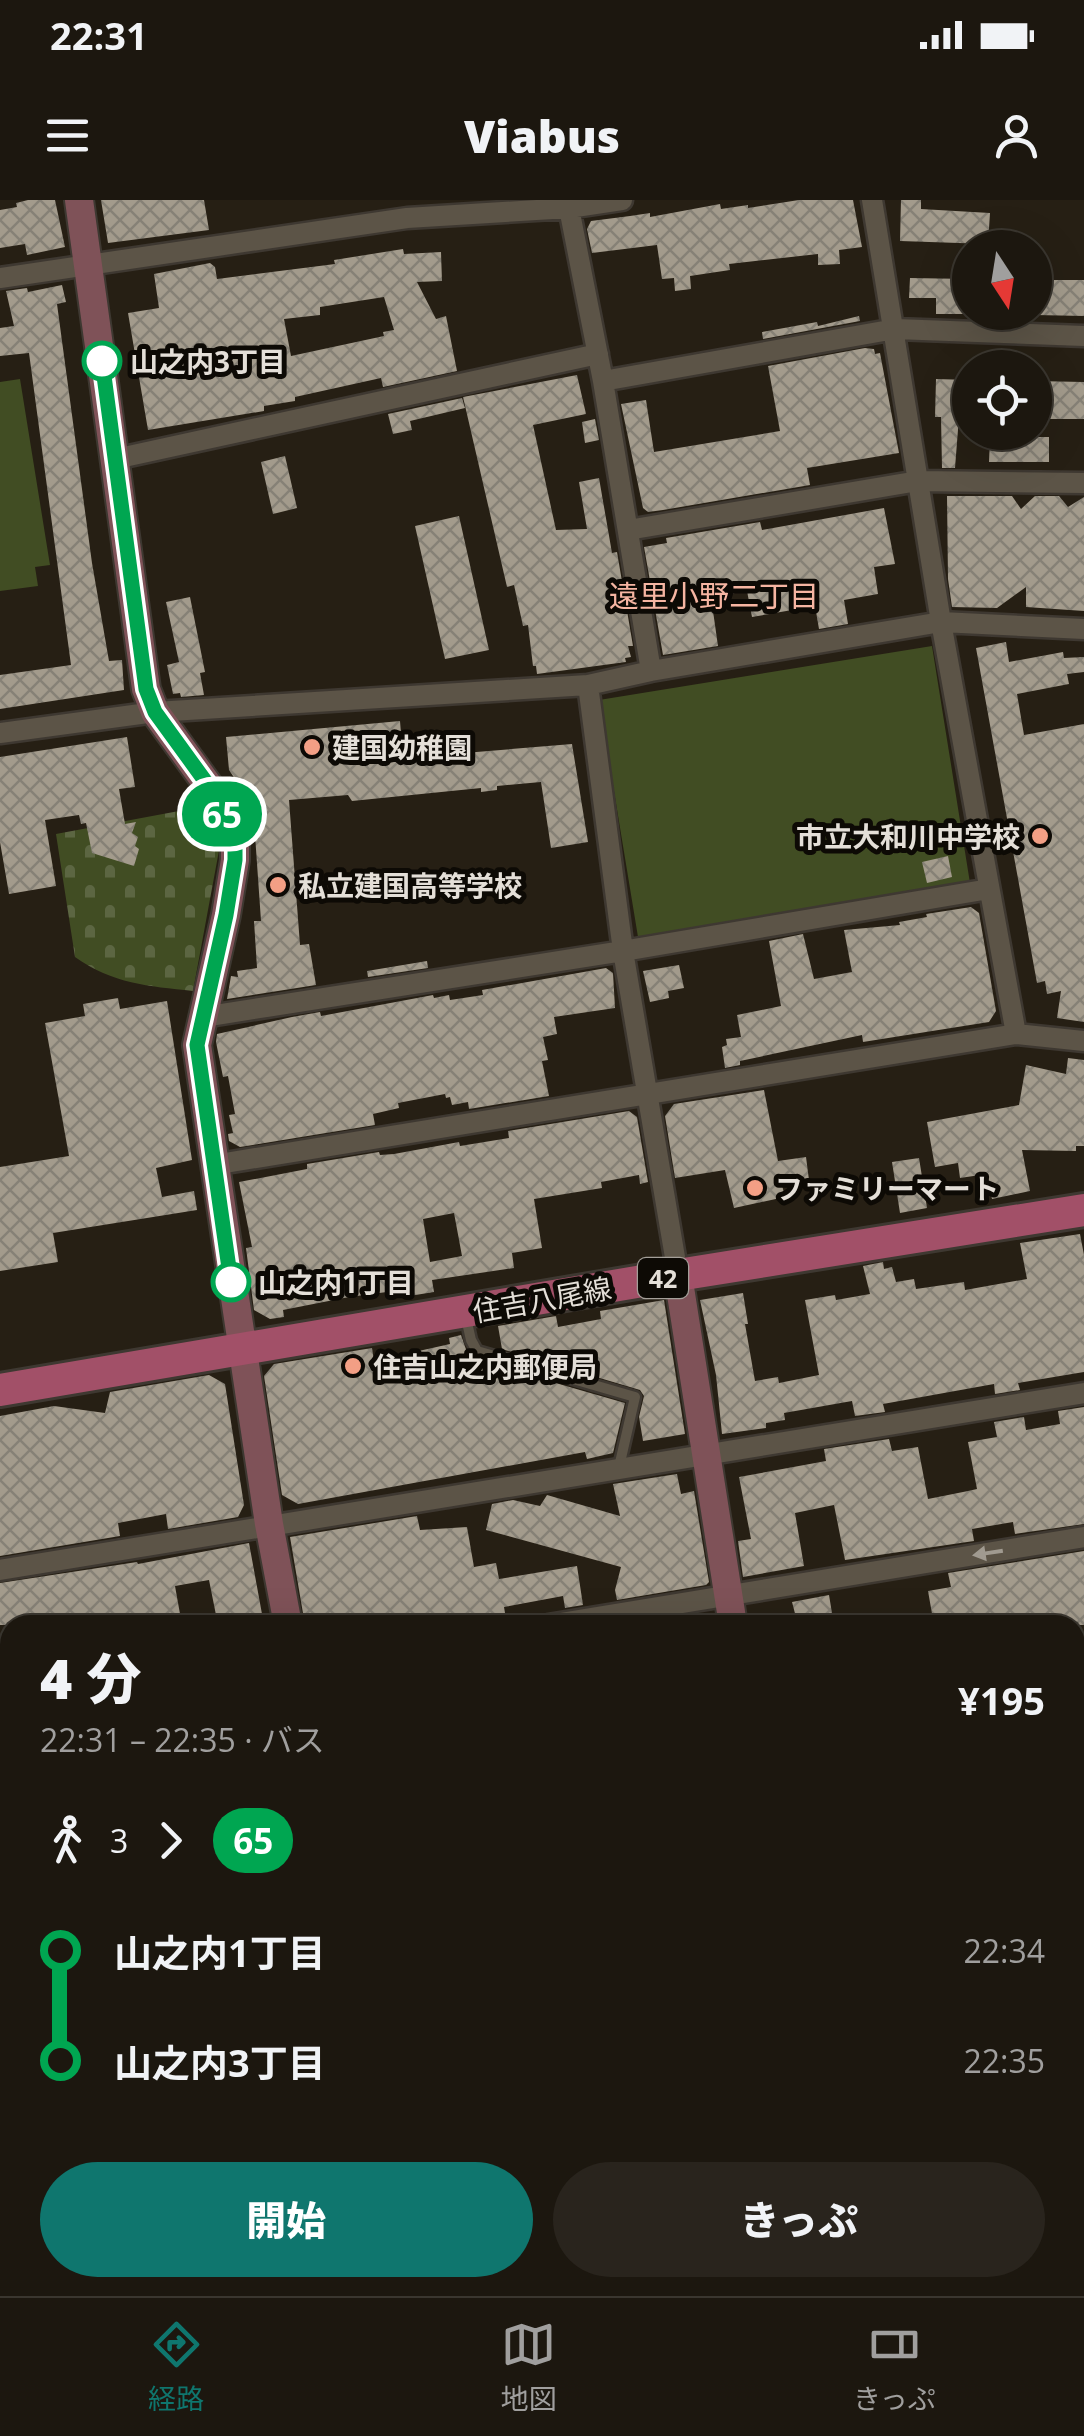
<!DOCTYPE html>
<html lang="ja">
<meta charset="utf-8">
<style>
body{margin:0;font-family:"Open Sans","Noto Sans JP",sans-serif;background:#29241d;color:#f1f3f6;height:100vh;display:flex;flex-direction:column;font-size:38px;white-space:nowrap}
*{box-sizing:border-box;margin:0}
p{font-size:32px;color:#a09f9e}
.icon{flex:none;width:55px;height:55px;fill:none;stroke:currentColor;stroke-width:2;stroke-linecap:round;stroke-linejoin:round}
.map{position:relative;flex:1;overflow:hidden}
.sheet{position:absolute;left:0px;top:1415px;width:1085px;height:682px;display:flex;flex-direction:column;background:#1c170f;border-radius:30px 30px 0 0;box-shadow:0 10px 40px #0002,0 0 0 2px #3a362f}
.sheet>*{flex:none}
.badge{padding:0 20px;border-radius:32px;font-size:35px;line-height:65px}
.needle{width:65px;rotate:168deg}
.tools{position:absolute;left:952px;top:30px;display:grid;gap:20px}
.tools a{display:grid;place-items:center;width:100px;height:100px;border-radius:50%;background:#1c170f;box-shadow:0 10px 40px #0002,0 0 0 2px #3a362f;font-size:50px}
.map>.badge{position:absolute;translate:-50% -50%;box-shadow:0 0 0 5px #fff}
.legs{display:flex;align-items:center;gap:15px;height:110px;padding:0 40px;font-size:32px}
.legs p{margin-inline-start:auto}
.headline{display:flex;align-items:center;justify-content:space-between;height:170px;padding:0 40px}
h1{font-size:55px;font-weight:800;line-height:75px}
.primary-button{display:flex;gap:20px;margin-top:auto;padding:20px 40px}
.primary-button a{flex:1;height:115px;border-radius:60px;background:#0f766e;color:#fff;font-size:40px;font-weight:800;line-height:115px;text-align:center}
.primary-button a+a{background:#29241d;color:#f1f3f6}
ul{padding:0 40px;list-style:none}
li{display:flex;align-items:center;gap:35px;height:110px;font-size:38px}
li i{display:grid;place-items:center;width:15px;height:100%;margin:0 12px;background:currentColor}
li i::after{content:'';width:25px;height:25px;margin:-12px;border:8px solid;border-radius:50%;background:#1c170f}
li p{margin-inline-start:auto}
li:first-child i{background:linear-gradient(#0000 50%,currentColor 0)}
li:last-child i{background:linear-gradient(currentColor 50%,#0000 0)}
.status{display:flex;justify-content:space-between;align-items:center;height:70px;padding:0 50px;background:#1c170f;direction:ltr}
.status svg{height:28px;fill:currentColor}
header{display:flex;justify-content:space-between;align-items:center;height:130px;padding:0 40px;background:#1c170f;font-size:45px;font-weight:800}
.menu{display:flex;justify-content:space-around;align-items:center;height:140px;border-top:2px solid #3a362f;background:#1c170f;font-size:28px;color:#a09f9e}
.menu a{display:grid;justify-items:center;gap:5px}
.menu .current{color:#0f766e}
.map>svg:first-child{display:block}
.cemetery{fill:url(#cemetery-stones)}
.pitch{fill:#414d23}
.building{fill:url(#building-cross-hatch);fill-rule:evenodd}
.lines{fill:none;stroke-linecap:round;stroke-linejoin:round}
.lane-casing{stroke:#3e3831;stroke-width:15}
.street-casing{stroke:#3e3831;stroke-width:25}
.secondary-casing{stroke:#3e3831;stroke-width:32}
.primary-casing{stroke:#3e3831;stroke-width:38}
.lane{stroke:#5c5447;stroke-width:10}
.street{stroke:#5c5447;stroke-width:20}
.secondary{stroke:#7f5258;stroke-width:28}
.primary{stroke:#a25068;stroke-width:32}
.oneway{fill:#a09a90}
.line-1-casing{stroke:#fff;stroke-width:22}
.line-1{stroke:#00a651;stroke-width:15}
.stop-1-dot{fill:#fff;stroke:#00a651;stroke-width:5}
.poi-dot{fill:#f39f85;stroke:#0d0a05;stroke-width:4}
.labels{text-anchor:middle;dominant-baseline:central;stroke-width:10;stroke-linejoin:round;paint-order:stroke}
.shield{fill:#0d0a05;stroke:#a49f99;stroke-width:2.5}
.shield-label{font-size:25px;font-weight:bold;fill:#e4dfd8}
.stop-label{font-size:28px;font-weight:bold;fill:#e4dfd8;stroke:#0d0a05;text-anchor:start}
.poi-label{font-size:28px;font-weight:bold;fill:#e4dfd8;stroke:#0d0a05;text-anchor:start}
.street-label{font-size:28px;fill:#e4dfd8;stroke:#0d0a05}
.neighbourhood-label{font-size:30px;fill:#f6b5a2;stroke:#0d0a05}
</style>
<div class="status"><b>22:31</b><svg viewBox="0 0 49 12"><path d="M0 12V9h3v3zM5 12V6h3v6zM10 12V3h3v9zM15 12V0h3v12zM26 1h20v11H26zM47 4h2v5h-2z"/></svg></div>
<header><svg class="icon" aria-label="menu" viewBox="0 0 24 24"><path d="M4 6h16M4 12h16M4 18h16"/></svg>Viabus<svg class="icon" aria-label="person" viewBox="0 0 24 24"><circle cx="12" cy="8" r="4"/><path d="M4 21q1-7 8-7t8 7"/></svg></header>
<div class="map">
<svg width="1084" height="2096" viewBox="0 0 1084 2096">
<defs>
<pattern id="cemetery-stones" width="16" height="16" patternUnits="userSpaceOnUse" patternTransform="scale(2.5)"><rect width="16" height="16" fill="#414d23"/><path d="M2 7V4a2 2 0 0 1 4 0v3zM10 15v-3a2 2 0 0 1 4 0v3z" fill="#5c6642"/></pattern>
<pattern id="building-cross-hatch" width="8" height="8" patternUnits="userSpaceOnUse" patternTransform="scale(2.5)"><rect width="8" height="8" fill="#a39b8c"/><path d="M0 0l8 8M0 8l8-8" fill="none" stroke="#868176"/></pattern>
</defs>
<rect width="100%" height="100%" fill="#261f14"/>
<path class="cemetery" d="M 195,608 L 220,645 L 193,791 C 148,786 113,784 75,757 L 56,634 Z
M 0,1440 L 10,1454 L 10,1512 L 0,1514 Z"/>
<path class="pitch" d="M 20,179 L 50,365 L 35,367 L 38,386 L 0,391 L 0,182 Z
M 932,446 L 970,683 L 638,737 L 599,500 Z"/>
<path class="building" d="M 28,0 L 55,0 L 65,47 L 27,55 L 25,44 L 0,48 L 0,10 L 17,7 L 16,3 Z
M 101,0 L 204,0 L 209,30 L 108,43 Z
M 799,0 L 853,0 L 862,47 L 839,50 L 840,64 L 818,65 L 818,54 L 729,64 L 730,70 L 690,76 L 691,89 L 675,91 L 674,78 L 662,79 L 657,45 L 592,53 L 587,29 L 591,21 L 630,16 L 650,13 L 650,17 L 720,4 L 721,9 L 748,5 L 748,8 Z
M 901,0 L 921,0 L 921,9 L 990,13 L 988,44 L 900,41 Z
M 403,49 L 404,54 L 441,52 L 442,81 L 417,82 L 436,119 L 446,116 L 457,171 L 383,187 L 381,178 L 295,197 L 295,201 L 264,206 L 264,211 L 148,230 L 128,113 L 159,108 L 154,74 L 210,63 L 215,67 L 217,79 L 335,64 L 334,60 ZM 384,97 L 394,130 L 383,132 L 384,136 L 291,156 L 284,119 L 320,115 L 320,107 Z
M 910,78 L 970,79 L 970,114 L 936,114 L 936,98 L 909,98 Z
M 1035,80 L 1084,80 L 1084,116 L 1035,115 Z
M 62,85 L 66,102 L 57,104 L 92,363 L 109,461 L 122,460 L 124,490 L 0,509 L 0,475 L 71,465 L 29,153 L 0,156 L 0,128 L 14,126 L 6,91 L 27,88 L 28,92 Z
M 859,116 L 860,121 L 763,139 L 762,132 L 817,122 L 818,126 Z
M 865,148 L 874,149 L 875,154 L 880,153 L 899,253 L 807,268 L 810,285 L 663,310 L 648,312 L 643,308 L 621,204 L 646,200 L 654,252 L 780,231 L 768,166 Z
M 577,175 L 586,214 L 533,225 L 556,330 L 587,329 L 579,282 L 599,278 L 612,353 L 617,352 L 633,446 L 628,446 L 631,457 L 625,458 L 626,462 L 537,474 L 536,466 L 533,466 L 528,425 L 523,426 L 514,385 L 507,387 L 463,197 Z
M 936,179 L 970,180 L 970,217 L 959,217 L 955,268 L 942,268 L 941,217 L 935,217 Z
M 1035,181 L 1084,182 L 1084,219 L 1035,219 Z
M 462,198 L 465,208 L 410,221 L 412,230 L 393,234 L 388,214 Z
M 595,219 L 599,240 L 585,243 L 582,222 Z
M 990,237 L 1049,237 L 1049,262 L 989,262 Z
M 285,256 L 297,308 L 273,314 L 261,262 Z
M 947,296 L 1012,296 L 1021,309 L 1035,296 L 1059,296 L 1068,307 L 1084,297 L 1084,411 L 1026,407 L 1026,387 L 997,408 L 952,407 L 948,379 Z
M 884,308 L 895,364 L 874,367 L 878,394 L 844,400 L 848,424 L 819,429 L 815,406 L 752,417 L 747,391 L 711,397 L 718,446 L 663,455 L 644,347 L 667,343 L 666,338 L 760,322 L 762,330 Z
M 459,316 L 489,450 L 445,459 L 415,326 Z
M 190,397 L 205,472 L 200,473 L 204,495 L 181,497 L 180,493 L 173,494 L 167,465 L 179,462 L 166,402 Z
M 1006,442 L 1009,462 L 1063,452 L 1064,458 L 1084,457 L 1084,472 L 1067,474 L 1069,484 L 1017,494 L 1024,535 L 1084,524 L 1084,822 L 1057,818 L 1061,791 L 1047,794 L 1045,781 L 1037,783 L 976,448 Z
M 400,521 L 403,558 L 572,544 L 588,642 L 551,648 L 541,582 L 497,586 L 497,590 L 481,592 L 481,588 L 352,601 L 348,595 L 289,600 L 300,745 L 309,744 L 316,785 L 227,799 L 231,776 L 238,777 L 237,771 L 257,768 L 254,721 L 261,721 L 253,606 L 229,570 L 226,537 Z
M 127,537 L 135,587 L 119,589 L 125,624 L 136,622 L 132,633 L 138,637 L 135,646 L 139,649 L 134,666 L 92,653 L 86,623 L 81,624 L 79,615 L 45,620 L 56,686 L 9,694 L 0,642 L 0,557 Z
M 948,656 L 952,677 L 927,683 L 922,662 Z
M 971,707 L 979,713 L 996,811 L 989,822 L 863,842 L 862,835 L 740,861 L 740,865 L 725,868 L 722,847 L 727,845 L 726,839 L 741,837 L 737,815 L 781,806 L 769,741 L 803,734 L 814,779 L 852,772 L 844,730 L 900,725 L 899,722 L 927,717 L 926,714 Z
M 427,761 L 428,768 L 368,777 L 367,771 Z
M 679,765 L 684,788 L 668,791 L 669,798 L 650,802 L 643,771 Z
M 606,768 L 613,773 L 615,808 L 554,817 L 557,834 L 543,837 L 548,860 L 542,861 L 549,896 L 469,909 L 468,902 L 452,905 L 450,897 L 446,898 L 445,894 L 398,903 L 399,908 L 373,914 L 375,925 L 240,947 L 229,941 L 228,934 L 233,933 L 229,915 L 235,914 L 228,876 L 223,877 L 216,842 L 217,834 L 292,817 L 320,812 L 321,816 L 433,795 L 434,798 L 449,795 L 450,800 L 483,795 L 482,790 Z
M 118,798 L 120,809 L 167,801 L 192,960 L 156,968 L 162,997 L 194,991 L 197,1010 L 53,1033 L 58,1062 L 0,1071 L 0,967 L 69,956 L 45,823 L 85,816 L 83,804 Z
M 1068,858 L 1084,860 L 1084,946 L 1076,946 L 1076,951 L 1022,950 L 1030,991 L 992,999 L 987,974 L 960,978 L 958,963 L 935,967 L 927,922 L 1019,905 L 1026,865 L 1066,874 Z
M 764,890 L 778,961 L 806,957 L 809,980 L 782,985 L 785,997 L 734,1008 L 725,970 L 675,978 L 665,916 L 674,904 Z
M 629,911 L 637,917 L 648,982 L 640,984 L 639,975 L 601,982 L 602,988 L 534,999 L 542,1048 L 512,1053 L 514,1068 L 432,1080 L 434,1092 L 403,1097 L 402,1090 L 349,1097 L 283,1110 L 284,1117 L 270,1119 L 254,1110 L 246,1048 L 252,1047 L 239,982 L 307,969 L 307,964 L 379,952 L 380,955 L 394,954 L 459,942 L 460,946 L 509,938 L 508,931 ZM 454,1013 L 462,1056 L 430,1062 L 423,1019 Z
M 919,958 L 927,1008 L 900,1013 L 892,962 Z
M 1080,1034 L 1084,1055 L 1084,1172 L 1018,1183 L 1020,1190 L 995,1194 L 994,1184 L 883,1204 L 885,1212 L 855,1216 L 852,1201 L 784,1213 L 785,1220 L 766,1223 L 766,1228 L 722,1234 L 716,1175 L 700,1100 L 743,1093 L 748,1124 L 745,1124 L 755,1181 L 778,1177 L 779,1183 L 819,1175 L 805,1100 L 835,1095 L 836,1100 L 870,1094 L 863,1066 L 883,1062 L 884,1069 L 892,1067 L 896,1082 L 914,1079 L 916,1089 L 964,1082 L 965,1090 L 1027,1079 L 1020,1043 Z
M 664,1100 L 685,1234 L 643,1241 L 639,1217 L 644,1196 L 640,1190 L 502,1149 L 498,1126 L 556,1116 L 558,1127 L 601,1119 L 600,1111 Z
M 461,1135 L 469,1158 L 625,1203 L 613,1253 L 587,1259 L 585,1252 L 298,1304 L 282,1295 L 264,1176 L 274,1164 L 372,1148 L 374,1161 L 450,1144 L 449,1138 Z
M 209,1175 L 225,1184 L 244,1305 L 238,1317 L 168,1329 L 166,1314 L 118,1323 L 120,1336 L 0,1356 L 0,1216 L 54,1206 L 105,1213 L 110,1192 Z
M 1084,1207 L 1084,1324 L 1015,1334 L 1013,1322 L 972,1329 L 974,1341 L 845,1360 L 834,1305 L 795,1313 L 804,1366 L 743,1377 L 738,1341 L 751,1339 L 739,1277 L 826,1261 L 824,1249 L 889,1239 L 892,1251 L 918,1247 L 928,1299 L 968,1291 L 977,1289 L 968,1242 L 997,1237 L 994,1222 L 1024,1217 L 1026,1230 L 1060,1224 L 1058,1211 Z
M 677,1274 L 681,1294 L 694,1291 L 709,1382 L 706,1385 L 617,1400 L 615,1390 L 621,1367 L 486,1330 L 492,1304 L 513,1300 L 540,1306 L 547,1295 L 620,1316 L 613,1284 Z
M 417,1316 L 420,1330 L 467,1327 L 474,1367 L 496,1363 L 499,1379 L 577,1366 L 583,1405 L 565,1408 L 563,1396 L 504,1407 L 506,1419 L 469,1425 L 305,1425 L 290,1337 Z
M 249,1343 L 264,1425 L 218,1425 L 209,1380 L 175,1386 L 182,1425 L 0,1425 L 0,1383 L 137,1362 L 138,1364 Z
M 1084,1351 L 1084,1425 L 934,1425 L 928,1391 L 951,1387 L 948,1373 Z
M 829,1395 L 834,1425 L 798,1425 L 792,1402 Z
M 698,1414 L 699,1425 L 633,1425 Z"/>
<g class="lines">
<defs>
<path id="lane" d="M 466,1118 L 471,1140 L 477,1151 L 635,1197 L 619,1267"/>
<path id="street" d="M 872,0 L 941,422 L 1016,834
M 569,8 L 603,181 L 651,471
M 0,78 L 407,18 L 569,8 L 622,0
M 603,181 L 895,129 L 1084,136
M 115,259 L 598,154
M 628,330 L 918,281 L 1084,283
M 588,485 L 623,751 L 678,1075
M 0,533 L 155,512 L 588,485 L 651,471 L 941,422 L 1084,429
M 203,817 L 623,751 L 989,689
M 213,965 L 1016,834 L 1084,841
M 0,1370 L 1084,1193
M 548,1425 L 1084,1337
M 1075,1500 L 1084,1498
M 0,1524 L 10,1522
M 0,1688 L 10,1686
M 1075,1769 L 1084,1767
M 1075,1917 L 1084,1915
M 0,2003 L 10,2001
M 1075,2062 L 1084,2060
M 707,2088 L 708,2096
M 248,2096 L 287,2088
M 911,2096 L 951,2088"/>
<path id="secondary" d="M 79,0 L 146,489 L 155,512 L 208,585 L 235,639 L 235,660 L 226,715 L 197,845 L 269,1324 L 288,1425
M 678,1075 L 733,1425
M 1075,1631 L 1084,1629
M 0,1837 L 10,1835
M 0,2054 L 9,2096
M 426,2088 L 428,2096
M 862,2088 L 864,2096"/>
<path id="primary" d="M 0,1190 L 678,1075 L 1084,1010"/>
</defs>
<use href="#lane" class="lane-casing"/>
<use href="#street" class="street-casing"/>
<use href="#secondary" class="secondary-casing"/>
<use href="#primary" class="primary-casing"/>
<use href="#lane" class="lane"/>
<use href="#street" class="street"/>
<use href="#secondary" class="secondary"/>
<use href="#primary" class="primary"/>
</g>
<defs><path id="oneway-solid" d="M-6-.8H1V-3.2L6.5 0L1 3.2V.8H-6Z" transform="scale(2.5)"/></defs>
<use class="oneway" href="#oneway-solid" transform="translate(988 1353) rotate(171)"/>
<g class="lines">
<defs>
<path id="line-1" d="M 102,161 L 146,489 L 155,512 L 208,585 L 235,639 L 235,660 L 226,715 L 197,845 L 231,1082"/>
</defs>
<use href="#line-1" class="line-1-casing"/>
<use href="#line-1" class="line-1"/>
</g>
<g class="stop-1-dot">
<circle cx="102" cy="161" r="18"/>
<circle cx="231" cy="1082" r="18"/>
</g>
<g class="poi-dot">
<circle cx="312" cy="547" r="10"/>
<circle cx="1040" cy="636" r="10"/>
<circle cx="278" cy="685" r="10"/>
<circle cx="755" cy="988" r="10"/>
<circle cx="353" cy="1166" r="10"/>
</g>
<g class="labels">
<rect class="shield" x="638" y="1058" width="50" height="40" rx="8"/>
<g class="shield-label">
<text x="663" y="1078">42</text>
</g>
<g class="stop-label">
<text x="130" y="161">山之内3丁目</text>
<text x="258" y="1082">山之内1丁目</text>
</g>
<g class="poi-label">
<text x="332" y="547">建国幼稚園</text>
<text x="1020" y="636" text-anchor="end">市立大和川中学校</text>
<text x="298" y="685">私立建国高等学校</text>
<text x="775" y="988">ファミリーマート</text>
<text x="373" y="1166">住吉山之内郵便局</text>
</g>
<g class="street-label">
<text transform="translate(542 1099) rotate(-10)">住吉八尾線</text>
</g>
<g class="neighbourhood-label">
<text x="714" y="395">遠里小野二丁目</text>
</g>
</g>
</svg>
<div class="tools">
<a><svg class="needle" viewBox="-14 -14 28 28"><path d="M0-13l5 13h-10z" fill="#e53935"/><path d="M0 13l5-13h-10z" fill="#a09f9e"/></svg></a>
<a><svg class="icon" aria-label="locate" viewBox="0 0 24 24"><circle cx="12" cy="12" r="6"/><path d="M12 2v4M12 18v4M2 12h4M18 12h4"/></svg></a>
</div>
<b class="badge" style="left:222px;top:614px;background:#00a651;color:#fff">65</b>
<section class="sheet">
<div class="headline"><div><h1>4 分</h1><p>22:31 – 22:35 · バス</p></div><b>¥195</b></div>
<div class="legs"><svg class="icon" aria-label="walk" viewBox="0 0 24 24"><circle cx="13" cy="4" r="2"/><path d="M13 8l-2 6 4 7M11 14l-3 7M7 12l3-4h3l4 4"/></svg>3<svg class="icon" aria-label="forward" viewBox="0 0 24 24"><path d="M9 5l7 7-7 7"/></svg><b class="badge" style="background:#00a651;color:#fff">65</b></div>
<ul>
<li><i style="color:#00a651"></i><b>山之内1丁目</b><p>22:34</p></li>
<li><i style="color:#00a651"></i><b>山之内3丁目</b><p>22:35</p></li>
</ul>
<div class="primary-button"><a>開始</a><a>きっぷ</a></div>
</section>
</div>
<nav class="menu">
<a class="current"><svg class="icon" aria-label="directions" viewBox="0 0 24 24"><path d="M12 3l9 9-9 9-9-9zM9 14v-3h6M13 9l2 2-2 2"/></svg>経路</a>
<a><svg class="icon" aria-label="map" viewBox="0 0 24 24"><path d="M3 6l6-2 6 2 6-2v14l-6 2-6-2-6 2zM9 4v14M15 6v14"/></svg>地図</a>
<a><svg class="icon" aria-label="tickets" viewBox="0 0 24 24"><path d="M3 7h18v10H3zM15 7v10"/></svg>きっぷ</a>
</nav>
